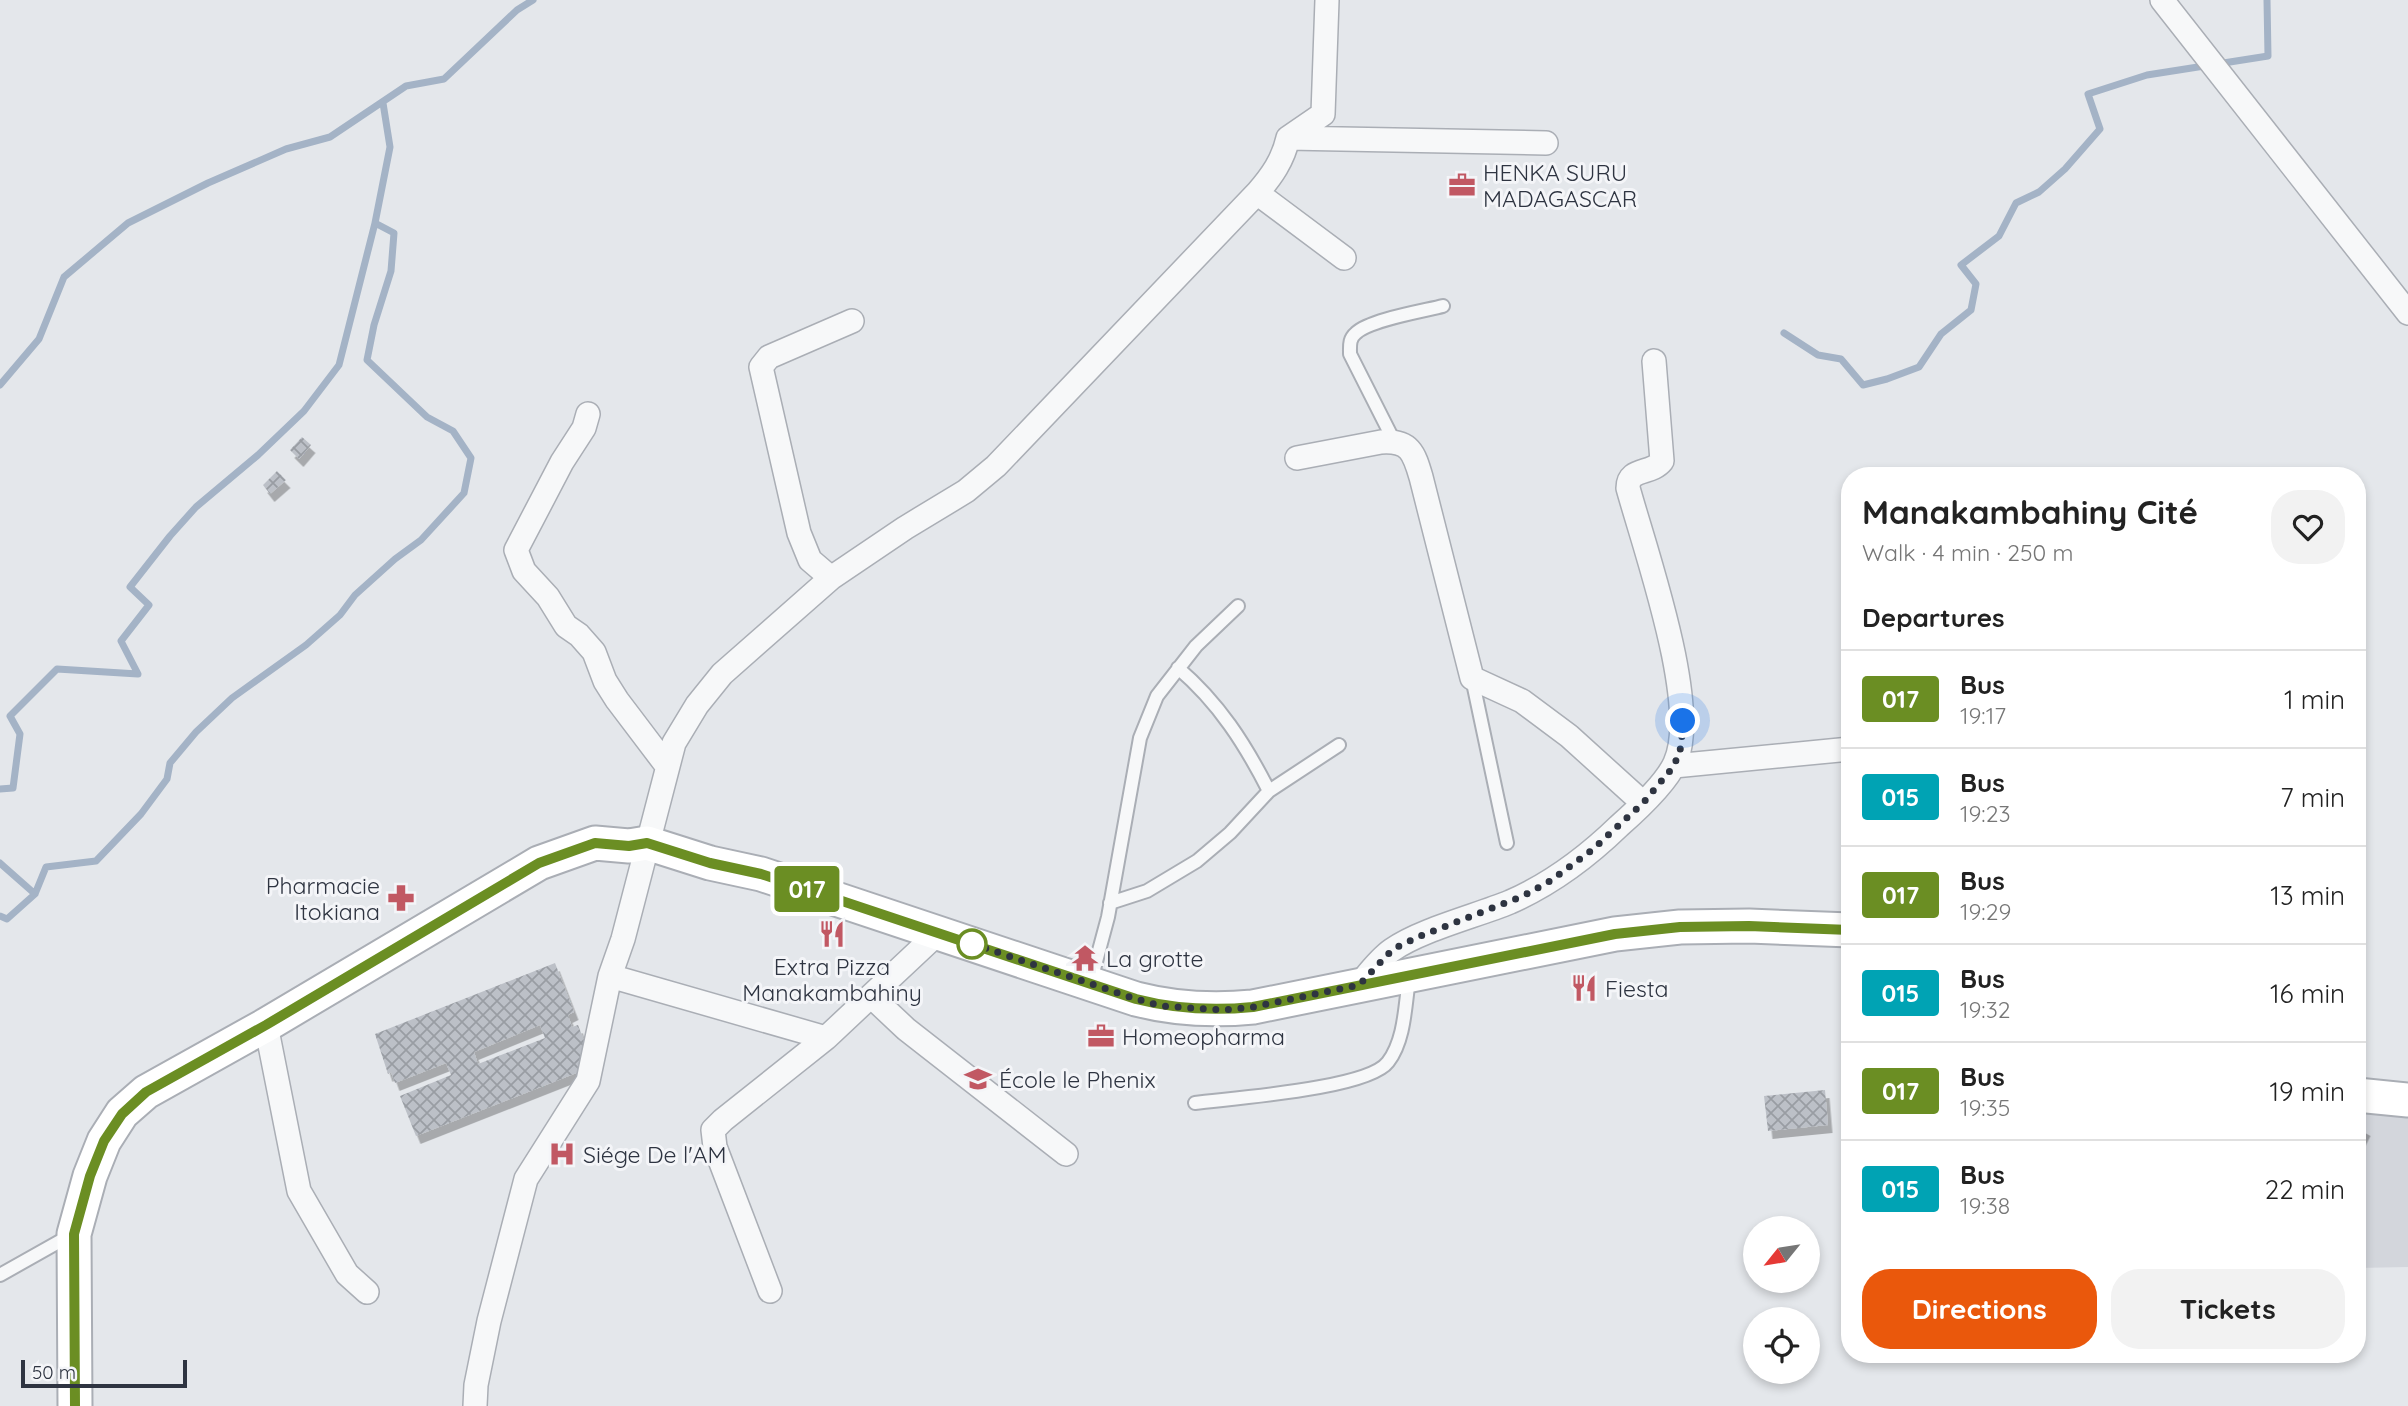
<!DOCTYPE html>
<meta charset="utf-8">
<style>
body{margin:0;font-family:Quicksand,sans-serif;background:#f2f2f2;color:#222;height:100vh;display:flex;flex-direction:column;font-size:26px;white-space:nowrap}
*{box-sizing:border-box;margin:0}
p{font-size:23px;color:#767676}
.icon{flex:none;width:38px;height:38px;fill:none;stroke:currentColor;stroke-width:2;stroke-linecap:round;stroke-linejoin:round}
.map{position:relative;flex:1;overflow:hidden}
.sheet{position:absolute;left:1841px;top:467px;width:525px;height:896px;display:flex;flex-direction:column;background:#fff;border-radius:28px;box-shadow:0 4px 10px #0003}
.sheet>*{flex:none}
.badge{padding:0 14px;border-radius:5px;font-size:24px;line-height:46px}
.needle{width:46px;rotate:240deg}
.fabs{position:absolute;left:1743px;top:1216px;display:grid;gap:14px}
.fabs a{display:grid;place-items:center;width:77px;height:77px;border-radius:50%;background:#fff;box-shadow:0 4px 10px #0003;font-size:35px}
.scale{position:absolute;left:21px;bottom:18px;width:166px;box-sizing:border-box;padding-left:7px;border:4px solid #2e3441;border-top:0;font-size:19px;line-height:24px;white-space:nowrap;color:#2e3441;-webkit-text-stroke:5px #f4f5f8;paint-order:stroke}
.you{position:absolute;width:35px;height:35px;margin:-18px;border:5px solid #fff;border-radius:50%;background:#1a73e8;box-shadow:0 0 0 10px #1a73e833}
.map>.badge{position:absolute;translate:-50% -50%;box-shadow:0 0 0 4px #fff}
h2{padding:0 21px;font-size:26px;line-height:63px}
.round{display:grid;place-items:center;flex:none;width:74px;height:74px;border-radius:28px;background:#f2f2f2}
.head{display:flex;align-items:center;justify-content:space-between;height:119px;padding:0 21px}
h1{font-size:33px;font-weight:700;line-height:52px}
.button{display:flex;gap:14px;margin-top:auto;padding:14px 21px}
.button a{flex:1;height:80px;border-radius:28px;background:#ea580c;color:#fff;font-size:28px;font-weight:700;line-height:80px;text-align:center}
.button a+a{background:#f2f2f2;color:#222}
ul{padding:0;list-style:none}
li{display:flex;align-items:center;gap:21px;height:98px;padding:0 21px;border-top:2px solid #e0e0e0}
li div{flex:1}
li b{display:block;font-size:26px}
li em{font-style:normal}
li .badge{min-width:77px;font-weight:700;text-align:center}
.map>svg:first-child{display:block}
.built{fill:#d3d6dc}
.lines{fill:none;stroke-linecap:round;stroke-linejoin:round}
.stream{stroke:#a4b3c6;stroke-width:7}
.building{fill:url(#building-cross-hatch);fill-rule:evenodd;filter:url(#shadow)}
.lane-casing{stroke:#aaaeb5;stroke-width:16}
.street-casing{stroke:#aaaeb5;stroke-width:26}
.secondary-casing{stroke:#aaaeb5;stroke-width:37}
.lane{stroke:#f7f8f9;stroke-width:12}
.street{stroke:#f7f8f9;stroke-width:23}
.secondary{stroke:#fff;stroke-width:33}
.line-casing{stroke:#fff;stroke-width:16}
.line{stroke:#6b8e23;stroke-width:10}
.walk{stroke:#2e3441;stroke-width:7;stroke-dasharray:0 12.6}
.stop-dot{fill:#fff;stroke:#6b8e23;stroke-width:3.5}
.labels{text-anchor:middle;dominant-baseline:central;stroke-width:6;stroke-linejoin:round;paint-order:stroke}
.poi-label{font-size:23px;fill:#2e3441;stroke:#f4f5f8;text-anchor:start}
</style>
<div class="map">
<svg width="2408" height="1406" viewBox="0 0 2408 1406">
<defs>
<pattern id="building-cross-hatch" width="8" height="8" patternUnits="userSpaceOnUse" patternTransform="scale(1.75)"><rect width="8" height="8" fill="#bcc0c7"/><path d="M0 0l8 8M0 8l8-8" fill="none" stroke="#999da3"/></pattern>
<filter id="shadow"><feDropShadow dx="4.5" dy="8" stdDeviation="0" flood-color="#0004"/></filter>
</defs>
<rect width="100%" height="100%" fill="#e4e7eb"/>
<path class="built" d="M 2408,1102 L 2408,1267 L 2357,1268 L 2357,1103 Z"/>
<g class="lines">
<path class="stream" d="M 1784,333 L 1818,355 L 1841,359 L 1863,385 L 1887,379 L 1919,367 L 1941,334 L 1971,310 L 1976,284 L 1961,265 L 1999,236 L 2016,203 L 2039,192 L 2065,169 L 2100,129 L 2088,94 L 2147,75 L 2268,56 L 2267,0
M 0,385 L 39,339 L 64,277 L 128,223 L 208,183 L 286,149 L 330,137 L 406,86 L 444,79 L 517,10 L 533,0
M 0,789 L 13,788 L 20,734 L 10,716 L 57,669 L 138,674 L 121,641 L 149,605 L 130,587 L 170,536 L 196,507 L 258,455 L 304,411 L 339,365 L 375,223
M 0,863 L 35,894
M 0,916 L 7,919 L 35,894 L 46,867 L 96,861 L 141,814 L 167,779 L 170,763 L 196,732 L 232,698 L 306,645 L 340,615 L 355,595 L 395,559 L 421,540 L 464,493 L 471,458 L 453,431 L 427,417 L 367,360 L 374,325 L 391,271 L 394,233 L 375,223 L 390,147 L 383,103"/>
</g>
<path class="building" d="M 302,437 L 311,445 L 299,459 L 290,450 Z
M 277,471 L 286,480 L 270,494 L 263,485 Z
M 555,963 L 574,1012 L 568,1015 L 572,1027 L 578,1025 L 594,1066 L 416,1136 L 400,1096 L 451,1075 L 446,1063 L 395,1083 L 391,1072 L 388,1074 L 375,1034 ZM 540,1025 L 545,1038 L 478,1064 L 474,1052 Z
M 1825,1090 L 1828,1125 L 1768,1131 L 1764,1096 Z
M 2357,1123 L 2366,1128 L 2357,1146 Z"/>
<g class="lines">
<defs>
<path id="lane" d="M 1394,441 L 1350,354 C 1350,345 1349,339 1356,333 C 1369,320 1423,311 1443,306
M 1178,668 C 1219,703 1245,744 1269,791
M 1472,678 L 1507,843
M 1110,903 L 1147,891 L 1197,861 L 1230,833 L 1269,791 L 1339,745
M 1090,984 L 1108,917 L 1140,738 L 1157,696 L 1196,646 L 1238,606
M 1195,1103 C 1232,1098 1368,1089 1388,1062 C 1405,1040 1405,1005 1409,979
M 0,1275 L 71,1235"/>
<path id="street" d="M 1327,0 L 1323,114 L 1288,138 C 1283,160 1272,176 1257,193 L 1344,258
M 2162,0 L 2408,313
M 1288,138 L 1546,143
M 852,321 L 769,357 L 761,367 L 799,533 L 810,560 L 831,578 L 905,528 L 966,491 L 996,466 L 1257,193
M 588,414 L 584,428 L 562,462 L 516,550 L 524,571 L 548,597 L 566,626 L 579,635 L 594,652 L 605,681 L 617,700 L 667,766
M 1297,458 L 1381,442 C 1410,440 1414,453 1421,477 L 1472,678 L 1522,701 L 1569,736 L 1643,803
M 1674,766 L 1850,749
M 610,976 L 826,1038 L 723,1120 L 713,1130 L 715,1147 L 770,1291
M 1359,985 C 1369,973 1379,959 1392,950 C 1420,930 1476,916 1510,902 C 1551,884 1587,857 1619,826 C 1636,811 1666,783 1675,763 C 1701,707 1645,550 1628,488 C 1628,467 1651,475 1662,461 L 1654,361
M 871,996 L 906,1029 L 1066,1154
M 266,1025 L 299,1191 L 347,1274 L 367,1292
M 826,1038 L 939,932
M 475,1406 L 476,1385 L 489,1321 L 526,1179 L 588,1081 L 610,976 L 623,939 L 674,743 L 697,705 L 722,674 L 831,578"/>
<path id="secondary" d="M 2357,1095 L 2408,1100
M 75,1406 L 74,1234 L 90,1176 L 104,1141 L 122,1113 L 146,1092 L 266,1025 L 539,863 L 595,843 L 629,846 L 647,843 L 710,863 L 761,874 L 1136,999 C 1175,1009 1213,1011 1253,1007 L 1615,934 L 1680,927 L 1749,926 L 1850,930"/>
</defs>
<use href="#lane" class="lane-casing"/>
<use href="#street" class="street-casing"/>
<use href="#secondary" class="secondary-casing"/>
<use href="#lane" class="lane"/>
<use href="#street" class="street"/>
<use href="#secondary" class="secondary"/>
</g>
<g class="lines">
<defs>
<path id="line" d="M 75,1406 L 74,1234 L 90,1176 L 104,1141 L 122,1114 L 146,1092 L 266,1025 L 539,863 L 595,843 L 629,846 L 647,843 L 710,863 L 761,874 L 1136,999 C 1175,1009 1213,1011 1253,1007 L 1615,934 L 1680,927 L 1749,926 L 1850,930"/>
</defs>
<use href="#line" class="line-casing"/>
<use href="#line" class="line"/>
<path class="walk" d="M 972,944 L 967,942 L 1136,999 L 1162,1006 L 1223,1010 L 1253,1007 L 1359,985 L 1393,949 L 1418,937 L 1523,896 L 1550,881 L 1592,850 L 1643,803 L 1674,766 L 1681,747 L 1683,721"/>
</g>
<defs>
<symbol id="office-bare" viewBox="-9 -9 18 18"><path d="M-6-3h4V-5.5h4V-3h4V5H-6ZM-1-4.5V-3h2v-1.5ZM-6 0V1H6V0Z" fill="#c15863" stroke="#f4f5f8" stroke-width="2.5" paint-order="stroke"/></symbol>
<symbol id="pharmacy-bare" viewBox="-9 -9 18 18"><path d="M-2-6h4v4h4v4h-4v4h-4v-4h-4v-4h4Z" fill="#c15863" stroke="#f4f5f8" stroke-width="2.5" paint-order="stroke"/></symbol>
<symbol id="restaurant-bare" viewBox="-9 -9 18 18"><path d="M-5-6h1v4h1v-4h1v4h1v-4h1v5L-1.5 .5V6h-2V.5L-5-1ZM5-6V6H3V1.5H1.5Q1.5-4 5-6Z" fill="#c15863" stroke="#f4f5f8" stroke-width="2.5" paint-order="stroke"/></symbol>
<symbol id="temple-bare" viewBox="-9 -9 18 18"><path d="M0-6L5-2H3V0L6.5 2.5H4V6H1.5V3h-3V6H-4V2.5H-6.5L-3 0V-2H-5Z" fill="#c15863" stroke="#f4f5f8" stroke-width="2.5" paint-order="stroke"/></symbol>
<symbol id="school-bare" viewBox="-9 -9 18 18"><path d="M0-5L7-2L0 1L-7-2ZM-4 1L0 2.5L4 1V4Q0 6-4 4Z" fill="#c15863" stroke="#f4f5f8" stroke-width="2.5" paint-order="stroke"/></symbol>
<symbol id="hospital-bare" viewBox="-9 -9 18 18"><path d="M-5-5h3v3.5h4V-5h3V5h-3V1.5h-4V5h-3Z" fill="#c15863" stroke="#f4f5f8" stroke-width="2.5" paint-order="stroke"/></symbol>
</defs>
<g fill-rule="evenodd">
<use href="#office-bare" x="1443" y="166" width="38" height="38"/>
<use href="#pharmacy-bare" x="382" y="879" width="38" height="38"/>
<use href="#restaurant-bare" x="813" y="915" width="38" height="38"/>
<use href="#temple-bare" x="1066" y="939" width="38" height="38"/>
<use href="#restaurant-bare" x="1565" y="969" width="38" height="38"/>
<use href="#office-bare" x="1082" y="1017" width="38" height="38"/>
<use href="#school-bare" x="959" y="1060" width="38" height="38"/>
<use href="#hospital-bare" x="543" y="1135" width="38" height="38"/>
</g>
<circle class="stop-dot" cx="972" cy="944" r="14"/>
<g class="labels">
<g class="poi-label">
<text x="1483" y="172">HENKA SURU<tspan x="1483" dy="26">MADAGASCAR</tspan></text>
<text x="380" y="885" text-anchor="end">Pharmacie<tspan x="380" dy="26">Itokiana</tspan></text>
<text x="1106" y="958">La grotte</text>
<text x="832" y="966" text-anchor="middle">Extra Pizza<tspan x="832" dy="26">Manakambahiny</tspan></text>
<text x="1605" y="988">Fiesta</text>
<text x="1122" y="1036">Homeopharma</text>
<text x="999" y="1079">École le Phenix</text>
<text x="583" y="1154">Siége De l'AM</text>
</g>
</g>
</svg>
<div class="fabs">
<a><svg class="needle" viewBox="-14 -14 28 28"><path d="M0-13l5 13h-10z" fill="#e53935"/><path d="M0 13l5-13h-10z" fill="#767676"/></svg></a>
<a><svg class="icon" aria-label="locate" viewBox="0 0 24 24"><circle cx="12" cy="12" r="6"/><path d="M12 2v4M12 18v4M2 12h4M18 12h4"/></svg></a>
</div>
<div class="scale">50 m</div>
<div class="you" style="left:1683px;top:721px"></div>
<b class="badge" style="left:807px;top:889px;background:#6b8e23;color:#fff">017</b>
<section class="sheet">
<div class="head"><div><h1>Manakambahiny Cité</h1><p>Walk · 4 min · 250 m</p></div><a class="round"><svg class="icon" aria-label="heart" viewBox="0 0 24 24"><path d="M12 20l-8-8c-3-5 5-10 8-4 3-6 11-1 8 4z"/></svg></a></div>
<h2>Departures</h2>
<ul>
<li><span class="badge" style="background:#6b8e23;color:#fff">017</span><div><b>Bus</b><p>19:17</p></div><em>1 min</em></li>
<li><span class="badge" style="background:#00a3b4;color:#fff">015</span><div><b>Bus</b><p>19:23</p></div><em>7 min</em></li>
<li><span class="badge" style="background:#6b8e23;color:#fff">017</span><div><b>Bus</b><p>19:29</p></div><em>13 min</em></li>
<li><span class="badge" style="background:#00a3b4;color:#fff">015</span><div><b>Bus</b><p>19:32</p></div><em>16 min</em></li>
<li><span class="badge" style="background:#6b8e23;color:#fff">017</span><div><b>Bus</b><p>19:35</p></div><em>19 min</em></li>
<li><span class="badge" style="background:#00a3b4;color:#fff">015</span><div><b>Bus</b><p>19:38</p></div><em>22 min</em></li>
</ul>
<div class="button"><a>Directions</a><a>Tickets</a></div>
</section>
</div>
